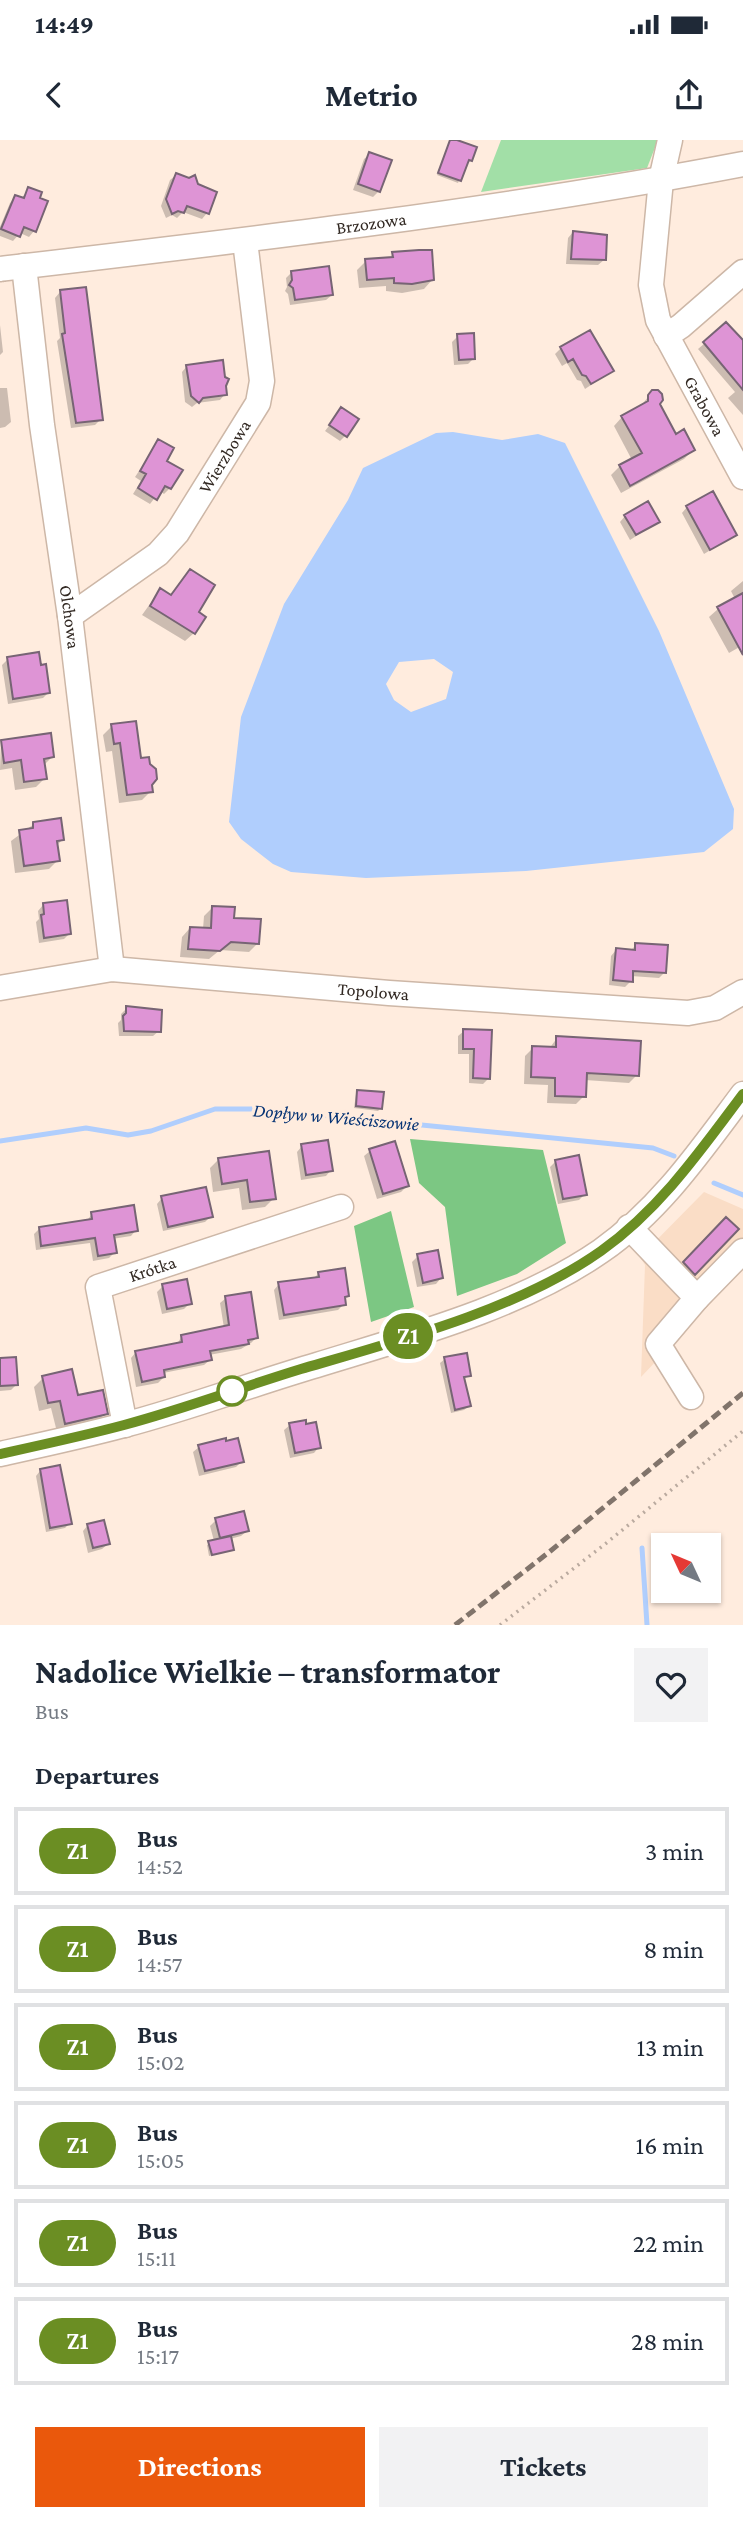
<!DOCTYPE html>
<meta charset="utf-8">
<style>
body{margin:0;font-family:"Crimson Pro",serif;background:#f2f2f3;color:#1f2937;height:100vh;display:flex;flex-direction:column;font-size:26px;white-space:nowrap}
*{box-sizing:border-box;margin:0}
p{font-size:23px;color:#747a83}
.icon{flex:none;width:38px;height:38px;fill:none;stroke:currentColor;stroke-width:2;stroke-linecap:round;stroke-linejoin:round}
.map{position:relative;height:1485px;overflow:hidden}
.side{display:flex;flex-direction:column;background:#fff;flex:1}
.side>*{flex:none}
.badge{padding:0 14px;border-radius:23px;font-size:24px;line-height:46px}
.needle{width:46px;rotate:314deg}
.tools{position:absolute;left:651px;top:1393px;display:grid;gap:14px}
.tools a{display:grid;place-items:center;width:70px;height:70px;border-radius:0px;background:#fff;box-shadow:0 2px 5px #0004;font-size:35px}
.map>.badge{position:absolute;translate:-50% -50%;box-shadow:0 0 0 4px #fff}
h2{padding:0 35px;font-size:26px;line-height:63px}
.round{display:grid;place-items:center;flex:none;width:74px;height:74px;border-radius:0px;background:#f2f2f3}
.overview{display:flex;align-items:center;justify-content:space-between;height:119px;padding:0 35px}
h1{font-size:33px;font-weight:700;line-height:52px}
.button{display:flex;gap:14px;margin-top:auto;padding:14px 35px}
.button a{flex:1;height:80px;border-radius:0px;background:#ea580c;color:#fff;font-size:28px;font-weight:700;line-height:80px;text-align:center}
.button a+a{background:#f2f2f3;color:#1f2937}
ul{padding:0;list-style:none}
li{display:flex;align-items:center;gap:21px;height:88px;margin:0 14px 10px;padding:0 21px;border:4px solid #e0e1e3;border-radius:0px}
li div{flex:1}
li b{display:block;font-size:26px}
li em{font-style:normal}
li .badge{min-width:77px;font-weight:700;text-align:center}
.status{display:flex;justify-content:space-between;align-items:center;height:49px;padding:0 35px;background:#fff;direction:ltr}
.status svg{height:19px;fill:currentColor}
header{display:flex;justify-content:space-between;align-items:center;height:91px;padding:0 35px;background:#fff;font-size:32px;font-weight:700}
.map>svg:first-child{display:block}
.built{fill:#faddc6}
.green{fill:#a2dfa7}
.forest{fill:#7cc783}
.water{fill:#b0cefd;fill-rule:evenodd}
.shadow{fill:#0003}
.lines{fill:none;stroke-linecap:round;stroke-linejoin:round}
.stream{stroke:#b0cefd;stroke-width:5}
.building{fill:#de94d5;stroke:#776474;stroke-width:2}
.minor-casing{stroke:#cdb7a7;stroke-width:27}
.path{stroke:#baaa9f;stroke-width:3.5;stroke-dasharray:2 5;stroke-linecap:butt}
.minor{stroke:#fff;stroke-width:24}
.rail{stroke:#81746b;stroke-width:5;stroke-dasharray:10 5;stroke-linecap:butt}
.line-casing{stroke:#fff;stroke-width:16}
.line{stroke:#6b8e23;stroke-width:10}
.stop-dot{fill:#fff;stroke:#6b8e23;stroke-width:3.5}
.labels{text-anchor:middle;dominant-baseline:central;stroke-width:7;stroke-linejoin:round;paint-order:stroke}
.street-label{font-size:18px;fill:#312822;stroke:#ffecde}
.water-label{font-size:19px;font-style:italic;fill:#063374;stroke:#ffecde}
</style>
<div class="status"><b>14:49</b><svg viewBox="0 0 49 12"><path d="M0 12V9h3v3zM5 12V6h3v6zM10 12V3h3v9zM15 12V0h3v12zM26 1h20v11H26zM47 4h2v5h-2z"/></svg></div>
<header><svg class="icon" aria-label="back" viewBox="0 0 24 24"><path d="M15 5l-7 7 7 7"/></svg>Metrio<svg class="icon" aria-label="share" viewBox="0 0 24 24"><path d="M12 15V3M7 8l5-5 5 5M5 13v7h14v-7"/></svg></header>
<div class="map">
<svg width="743" height="1485" viewBox="0 0 743 1485">
<rect width="100%" height="100%" fill="#ffecde"/>
<path class="built" d="M 704,1052 L 743,1069 L 743,1129 L 641,1237 L 645,1125 L 640,1117 Z"/>
<path class="green" d="M 501,0 L 658,0 L 647,28 L 481,52 Z"/>
<path class="forest" d="M 410,999 L 543,1010 L 566,1103 L 517,1134 L 457,1156 L 445,1067 L 419,1043 Z
M 391,1071 L 414,1167 L 371,1182 L 354,1086 Z"/>
<path class="water" d="M 453,292 L 502,300 L 538,294 L 565,303 L 659,491 L 734,669 L 733,689 L 704,712 L 526,731 L 366,738 L 291,732 L 273,724 L 241,699 L 229,682 L 241,577 L 284,464 L 348,360 L 363,328 L 436,293 ZM 434,519 L 453,532 L 446,559 L 411,572 L 394,560 L 386,544 L 399,522 Z"/>
<path class="shadow" d="M 451,0 L 471,20 L 467,22 L 458,43 L 437,35 Z
M 370,14 L 379,51 L 373,57 L 353,50 L 364,19 Z
M 176,35 L 207,73 L 202,79 L 183,72 L 177,78 L 172,75 L 166,78 L 161,66 L 170,40 Z
M 29,49 L 34,91 L 29,97 L 20,93 L 13,101 L 0,96 L 0,87 L 10,63 L 16,57 L 21,59 Z
M 573,92 L 604,120 L 598,125 L 566,124 L 568,98 Z
M 393,114 L 432,140 L 424,149 L 402,153 L 386,151 L 386,146 L 359,148 L 357,130 L 366,121 L 388,119 Z
M 292,132 L 332,155 L 326,160 L 290,165 L 288,154 L 285,151 L 287,147 L 286,138 Z
M 60,152 L 101,279 L 95,285 L 71,288 L 57,201 L 60,198 L 55,158 Z
M 0,185 L 3,212 L 0,215 Z
M 726,185 L 743,205 L 743,275 L 728,258 L 735,252 L 698,209 Z
M 458,196 L 474,218 L 468,224 L 454,225 L 452,202 Z
M 561,208 L 612,231 L 585,249 L 581,241 L 577,240 L 567,223 L 562,226 L 555,214 Z
M 187,226 L 224,246 L 225,254 L 220,260 L 197,263 L 192,267 L 185,262 L 182,232 Z
M 0,248 L 7,248 L 11,282 L 5,287 L 0,288 Z
M 652,252 L 675,296 L 693,310 L 684,319 L 621,353 L 611,335 L 620,326 L 632,320 L 614,286 L 622,277 L 640,267 Z
M 341,270 L 346,295 L 340,301 L 325,291 Z
M 159,301 L 170,348 L 164,354 L 160,351 L 150,364 L 133,354 L 141,341 L 135,337 Z
M 687,367 L 735,395 L 704,414 L 682,373 Z
M 625,376 L 658,382 L 630,400 L 620,382 Z
M 190,431 L 196,473 L 194,493 L 185,501 L 142,475 L 160,450 L 169,456 Z
M 743,441 L 743,505 L 729,513 L 709,477 L 718,469 L 735,459 L 731,451 Z
M 8,519 L 48,553 L 43,558 L 8,564 L 2,525 Z
M 112,586 L 139,620 L 151,645 L 151,651 L 142,660 L 119,663 L 112,611 L 106,612 L 103,595 Z
M 1,602 L 52,617 L 44,625 L 45,638 L 36,647 L 15,650 L 12,628 L 0,630 Z
M 34,684 L 63,699 L 56,706 L 58,720 L 49,729 L 15,733 L 11,701 Z
M 43,765 L 69,794 L 64,799 L 39,803 L 36,782 L 39,779 L 38,771 Z
M 213,767 L 232,779 L 258,803 L 249,812 L 220,810 L 209,819 L 180,817 L 182,797 L 190,788 L 203,789 L 204,776 Z
M 636,805 L 665,832 L 659,838 L 631,836 L 631,841 L 625,847 L 609,845 L 611,816 L 616,810 L 630,811 Z
M 127,868 L 159,891 L 153,896 L 119,896 L 118,883 L 121,880 L 121,874 Z
M 464,891 L 490,891 L 489,938 L 483,944 L 469,943 L 469,914 L 458,914 L 458,896 Z
M 557,898 L 637,935 L 629,943 L 585,940 L 584,956 L 576,964 L 547,963 L 548,945 L 524,944 L 525,916 L 533,908 L 549,909 Z
M 358,951 L 381,968 L 378,971 L 354,968 L 356,954 Z
M 302,1006 L 331,1030 L 326,1036 L 301,1040 L 297,1012 Z
M 370,1011 L 407,1046 L 401,1052 L 377,1059 L 364,1016 Z
M 219,1019 L 274,1058 L 265,1067 L 242,1070 L 239,1048 L 213,1052 L 210,1028 Z
M 555,1022 L 585,1054 L 579,1060 L 558,1064 L 550,1027 Z
M 162,1058 L 211,1076 L 205,1082 L 163,1091 L 157,1064 Z
M 92,1074 L 136,1090 L 131,1096 L 112,1099 L 115,1112 L 109,1118 L 93,1121 L 90,1103 L 36,1110 L 34,1094 L 40,1088 L 86,1082 Z
M 726,1079 L 737,1089 L 692,1136 L 682,1125 Z
M 418,1116 L 441,1138 L 436,1144 L 417,1147 L 412,1122 Z
M 319,1133 L 347,1155 L 344,1159 L 344,1164 L 338,1170 L 279,1180 L 274,1150 L 279,1144 L 313,1139 Z
M 163,1146 L 190,1163 L 184,1169 L 162,1174 L 157,1152 Z
M 226,1158 L 257,1197 L 251,1203 L 241,1209 L 209,1215 L 210,1220 L 204,1225 L 163,1233 L 164,1237 L 158,1243 L 136,1247 L 131,1218 L 136,1212 L 177,1204 L 182,1196 L 224,1188 L 220,1163 Z
M 445,1219 L 469,1235 L 463,1240 L 469,1266 L 464,1270 L 451,1273 L 440,1223 Z
M 0,1220 L 17,1244 L 11,1250 L 0,1251 Z
M 43,1238 L 77,1258 L 106,1273 L 97,1282 L 57,1292 L 51,1268 L 39,1271 L 34,1247 Z
M 290,1285 L 319,1307 L 314,1313 L 290,1318 L 284,1290 Z
M 199,1307 L 242,1321 L 236,1327 L 199,1336 L 193,1312 Z
M 40,1331 L 70,1383 L 65,1388 L 46,1392 L 36,1336 Z
M 216,1380 L 247,1391 L 241,1396 L 230,1399 L 232,1409 L 230,1411 L 209,1416 L 207,1405 L 214,1401 L 210,1386 Z
M 88,1385 L 108,1404 L 102,1409 L 88,1413 L 83,1391 Z"/>
<g class="lines">
<path class="stream" d="M 0,1001 L 86,988 L 128,995 L 151,991 L 215,969 L 260,969 L 653,1008 L 674,1016
M 714,1043 L 743,1055
M 642,1408 L 647,1485"/>
</g>
<path class="building" d="M 450,0 L 457,0 L 477,7 L 472,21 L 469,20 L 461,41 L 438,33 Z
M 369,12 L 392,20 L 380,52 L 358,44 Z
M 176,33 L 189,38 L 195,35 L 198,44 L 217,52 L 209,74 L 187,66 L 184,73 L 178,71 L 172,74 L 166,59 Z
M 28,47 L 42,52 L 40,58 L 48,61 L 36,92 L 24,87 L 20,97 L 1,89 L 15,55 L 24,58 Z
M 573,91 L 607,95 L 606,120 L 571,119 Z
M 419,110 L 432,110 L 434,140 L 412,144 L 394,143 L 394,138 L 367,140 L 365,119 L 393,117 L 392,112 Z
M 329,126 L 333,155 L 295,160 L 293,148 L 289,145 L 292,140 L 291,131 Z
M 86,147 L 103,280 L 76,283 L 62,194 L 65,193 L 60,150 Z
M 726,182 L 743,200 L 743,250 L 703,202 Z
M 590,190 L 614,231 L 591,244 L 586,236 L 582,235 L 573,219 L 568,222 L 560,207 Z
M 474,193 L 475,219 L 459,220 L 457,194 Z
M 223,220 L 225,237 L 229,239 L 226,246 L 227,255 L 203,258 L 199,263 L 191,256 L 186,225 Z
M 652,250 L 658,250 L 662,254 L 663,260 L 660,264 L 676,294 L 684,289 L 695,310 L 630,346 L 619,325 L 642,313 L 621,276 L 648,261 L 648,255 Z
M 341,267 L 359,279 L 347,297 L 329,285 Z
M 158,299 L 174,308 L 167,321 L 183,330 L 171,349 L 165,346 L 157,360 L 138,348 L 146,334 L 140,331 Z
M 713,351 L 737,395 L 710,410 L 686,366 Z
M 648,361 L 660,382 L 636,395 L 624,375 Z
M 190,429 L 215,445 L 199,472 L 206,477 L 195,494 L 150,466 L 160,448 L 171,455 Z
M 743,453 L 743,515 L 717,467 Z
M 39,512 L 41,525 L 46,524 L 50,553 L 13,559 L 7,517 Z
M 136,581 L 141,618 L 149,617 L 150,624 L 156,629 L 157,639 L 152,645 L 153,652 L 127,655 L 120,603 L 114,604 L 111,584 Z
M 51,593 L 54,617 L 44,619 L 47,639 L 24,642 L 21,620 L 4,623 L 1,600 Z
M 61,678 L 64,700 L 57,701 L 60,721 L 24,726 L 19,690 L 33,688 L 33,682 Z
M 67,760 L 71,794 L 44,798 L 41,775 L 44,774 L 43,763 Z
M 212,766 L 235,767 L 234,778 L 261,779 L 259,804 L 231,802 L 220,811 L 188,809 L 190,787 L 211,788 Z
M 635,803 L 668,805 L 666,833 L 633,831 L 633,842 L 613,840 L 616,808 L 635,810 Z
M 126,866 L 162,870 L 161,892 L 124,891 L 123,876 L 126,873 Z
M 463,889 L 492,890 L 490,939 L 473,938 L 474,909 L 463,909 Z
M 556,896 L 641,901 L 639,936 L 587,933 L 586,957 L 555,956 L 555,938 L 531,937 L 532,906 L 556,907 Z
M 357,950 L 384,952 L 382,969 L 356,966 Z
M 328,1000 L 333,1031 L 306,1035 L 301,1004 Z
M 395,1001 L 409,1046 L 383,1054 L 369,1009 Z
M 269,1011 L 276,1059 L 250,1062 L 247,1040 L 222,1044 L 218,1018 Z
M 579,1015 L 587,1055 L 563,1059 L 555,1020 Z
M 206,1047 L 213,1077 L 168,1087 L 161,1056 Z
M 134,1065 L 138,1091 L 114,1095 L 117,1113 L 98,1116 L 95,1098 L 41,1106 L 39,1087 L 92,1079 L 91,1072 Z
M 726,1077 L 739,1089 L 695,1135 L 683,1122 Z
M 438,1110 L 443,1138 L 423,1143 L 417,1114 Z
M 345,1128 L 349,1156 L 345,1157 L 346,1165 L 284,1175 L 278,1142 L 319,1137 L 318,1132 Z
M 187,1139 L 192,1164 L 167,1169 L 162,1144 Z
M 251,1152 L 258,1198 L 248,1200 L 249,1204 L 210,1211 L 212,1220 L 164,1230 L 165,1237 L 142,1242 L 135,1211 L 182,1202 L 181,1195 L 229,1185 L 225,1156 Z
M 467,1213 L 471,1236 L 464,1237 L 471,1266 L 455,1270 L 444,1217 Z
M 16,1217 L 18,1245 L 0,1246 L 0,1218 Z
M 72,1229 L 78,1255 L 103,1250 L 108,1274 L 65,1284 L 60,1261 L 48,1263 L 42,1236 Z
M 306,1280 L 306,1284 L 316,1282 L 321,1308 L 295,1313 L 289,1283 Z
M 226,1298 L 226,1301 L 238,1298 L 244,1322 L 205,1331 L 198,1305 Z
M 60,1325 L 72,1384 L 50,1388 L 40,1329 Z
M 244,1371 L 249,1391 L 220,1398 L 215,1378 Z
M 104,1380 L 110,1404 L 93,1408 L 87,1384 Z
M 231,1396 L 234,1410 L 212,1415 L 208,1401 Z"/>
<g class="lines">
<defs>
<g id="minor">
<path id="s1" d="M 670,0 L 661,40 L 651,145 L 658,180 L 743,337"/>
<path id="s2" d="M 24,126 L 42,285 L 70,476 L 112,829"/>
<path id="s3" d="M 0,129 C 248,100 497,71 743,24"/>
<path d="M 666,196 L 681,186 L 743,132"/>
<path id="s4" d="M 70,476 L 158,414 L 177,393 L 258,263 L 262,241 L 245,101"/>
<path id="s5" d="M 0,848 L 112,829 L 389,853 L 688,873 L 715,868 L 743,852"/>
<path d="M 629,1087 L 697,1158 L 658,1204 L 691,1257"/>
<path d="M 697,1158 L 743,1111"/>
<path id="s6" d="M 125,1285 L 98,1147 L 341,1067"/>
<path d="M 0,1314 C 41,1305 83,1296 124,1285 C 189,1268 252,1244 317,1225 C 411,1196 520,1167 601,1111 C 660,1070 701,1010 743,954"/>
</g>
</defs>
<use href="#minor" class="minor-casing"/>
<path class="path" d="M 500,1485 L 604,1405 L 743,1291"/>
<use href="#minor" class="minor"/>
<path class="rail" d="M 455,1485 L 548,1413 L 743,1253"/>
</g>
<g class="lines">
<defs>
<path id="line" d="M 0,1314 C 41,1305 83,1296 124,1285 C 184,1269 242,1247 301,1229 C 398,1201 519,1169 601,1111 C 660,1069 701,1010 743,954"/>
</defs>
<use href="#line" class="line-casing"/>
<use href="#line" class="line"/>
</g>
<circle class="stop-dot" cx="232" cy="1251" r="14"/>
<g class="labels">
<g class="street-label">
<text stroke="none"><textPath href="#s3" startOffset="374">Brzozowa</textPath></text>
<text stroke="none"><textPath href="#s1" startOffset="280">Grabowa</textPath></text>
<text stroke="none"><textPath href="#s4" startOffset="226">Wierzbowa</textPath></text>
<text stroke="none"><textPath href="#s2" startOffset="354">Olchowa</textPath></text>
<text stroke="none"><textPath href="#s5" startOffset="376">Topolowa</textPath></text>
<text stroke="none"><textPath href="#s6" startOffset="198">Krótka</textPath></text>
</g>
<g class="water-label">
<text transform="translate(336 977) rotate(5)">Dopływ w Wieściszowie</text>
</g>
</g>
</svg>
<div class="tools">
<a><svg class="needle" viewBox="-14 -14 28 28"><path d="M0-13l5 13h-10z" fill="#e53935"/><path d="M0 13l5-13h-10z" fill="#747a83"/></svg></a>
</div>
<b class="badge" style="left:408px;top:1196px;background:#6b8e23;color:#fff">Z1</b>
</div>
<section class="side">
<div class="overview"><div><h1>Nadolice Wielkie – transformator</h1><p>Bus</p></div><a class="round"><svg class="icon" aria-label="heart" viewBox="0 0 24 24"><path d="M12 20l-8-8c-3-5 5-10 8-4 3-6 11-1 8 4z"/></svg></a></div>
<h2>Departures</h2>
<ul>
<li><span class="badge" style="background:#6b8e23;color:#fff">Z1</span><div><b>Bus</b><p>14:52</p></div><em>3 min</em></li>
<li><span class="badge" style="background:#6b8e23;color:#fff">Z1</span><div><b>Bus</b><p>14:57</p></div><em>8 min</em></li>
<li><span class="badge" style="background:#6b8e23;color:#fff">Z1</span><div><b>Bus</b><p>15:02</p></div><em>13 min</em></li>
<li><span class="badge" style="background:#6b8e23;color:#fff">Z1</span><div><b>Bus</b><p>15:05</p></div><em>16 min</em></li>
<li><span class="badge" style="background:#6b8e23;color:#fff">Z1</span><div><b>Bus</b><p>15:11</p></div><em>22 min</em></li>
<li><span class="badge" style="background:#6b8e23;color:#fff">Z1</span><div><b>Bus</b><p>15:17</p></div><em>28 min</em></li>
</ul>
<div class="button"><a>Directions</a><a>Tickets</a></div>
</section>
